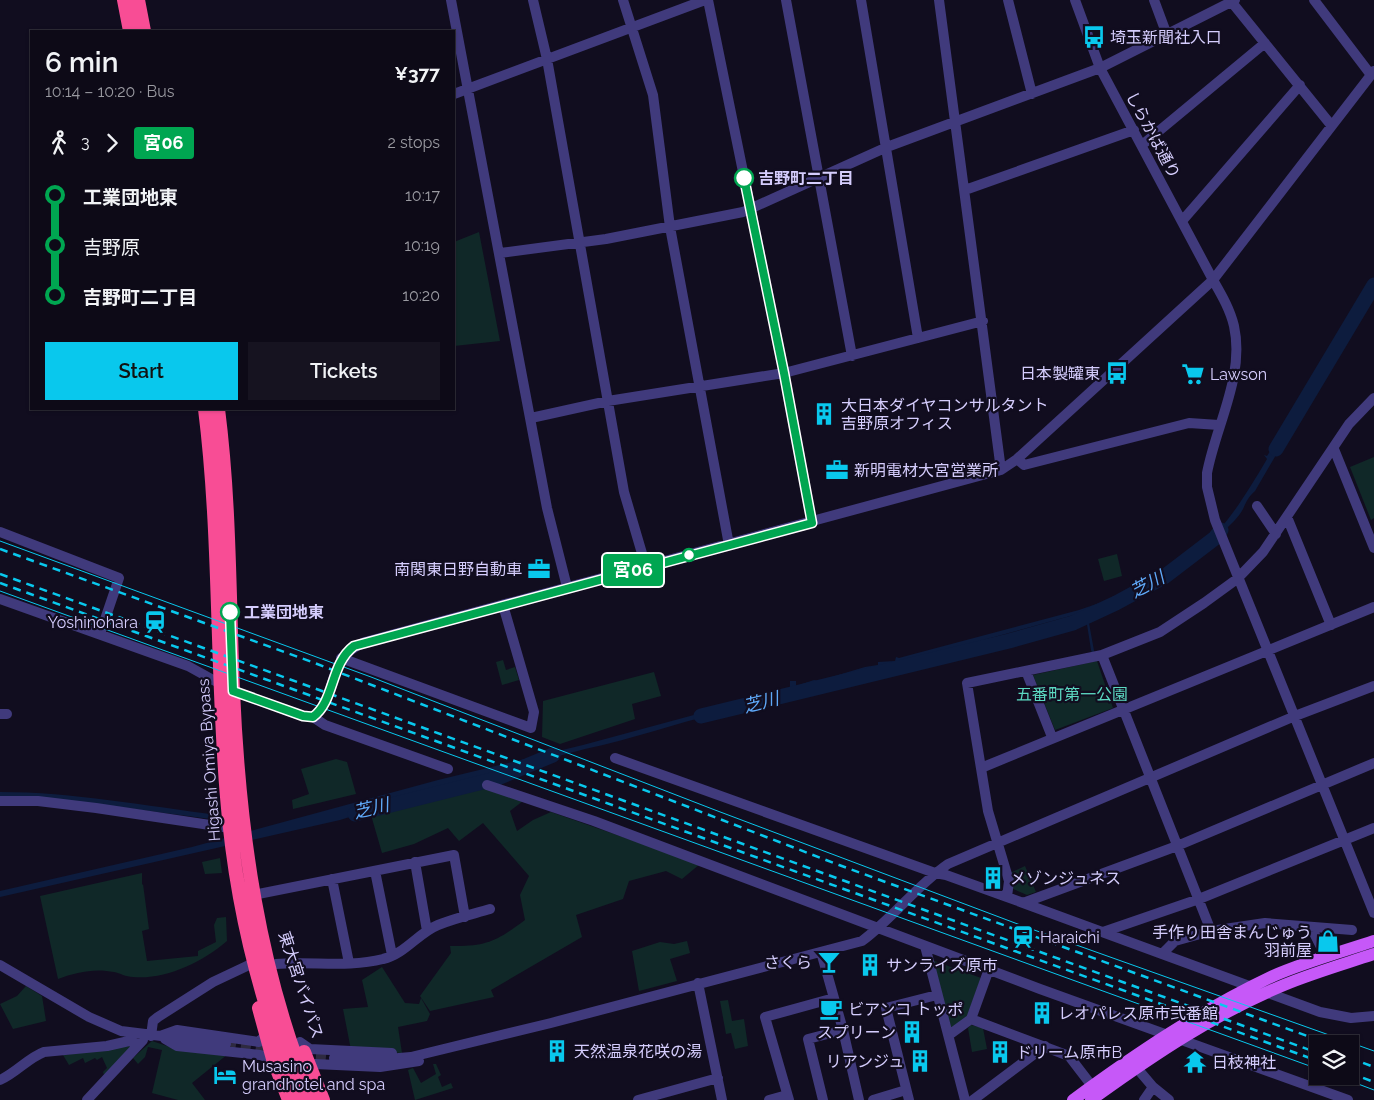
<!DOCTYPE html>
<meta charset="utf-8">
<style>
body{margin:0;font-family:Raleway,"Noto Sans JP",sans-serif;background:#161320;color:#f1f3f6;height:100vh;display:flex;flex-direction:column;font-size:19px;white-space:nowrap}
*{box-sizing:border-box;margin:0}
p{font-size:16px;color:#9a9aa1}
.icon{flex:none;width:28px;height:28px;fill:none;stroke:currentColor;stroke-width:2;stroke-linecap:round;stroke-linejoin:round}
.map{position:relative;flex:1;overflow:hidden}
.details{position:absolute;left:30px;top:30px;width:425px;height:380px;display:flex;flex-direction:column;background:#0d0a17;border-radius:0px;box-shadow:0 1px 4px #0004,0 0 0 1px #2d2b36}
.details>*{flex:none}
.badge{padding:0 10px;border-radius:4px;font-size:18px;line-height:32px}
.buttons{position:absolute;left:1309px;top:1035px;display:grid;gap:10px}
.buttons a{display:grid;place-items:center;width:50px;height:50px;border-radius:0px;background:#0d0a17;box-shadow:0 1px 4px #0004,0 0 0 1px #2d2b36;font-size:25px}
.map>.badge{position:absolute;translate:-50% -50%;box-shadow:0 0 0 2px #fff}
.legs{display:flex;align-items:center;gap:8px;height:55px;padding:0 15px;font-size:16px}
.legs p{margin-inline-start:auto}
.summary{display:flex;align-items:center;justify-content:space-between;height:85px;padding:0 15px}
h1{font-size:28px;font-weight:600;line-height:38px}
.primary-button{display:flex;gap:10px;margin-top:auto;padding:10px 15px}
.primary-button a{flex:1;height:58px;border-radius:0px;background:#09c8ed;color:#111;font-size:20px;font-weight:600;line-height:58px;text-align:center}
.primary-button a+a{background:#161320;color:#f1f3f6}
ul{padding:0 15px;list-style:none}
li{display:flex;align-items:center;gap:18px;height:50px;font-size:19px}
li i{display:grid;place-items:center;width:8px;height:100%;margin:0 6px;background:currentColor}
li i::after{content:'';width:12px;height:12px;margin:-6px;border:4px solid;border-radius:50%;background:#0d0a17}
li p{margin-inline-start:auto}
li:first-child i{background:linear-gradient(#0000 50%,currentColor 0)}
li:last-child i{background:linear-gradient(currentColor 50%,#0000 0)}
.map>svg:first-child{display:block}
.green{fill:#102828}
.water{fill:#0d1c3e}
.lines{fill:none;stroke-linecap:round;stroke-linejoin:round}
.river{stroke:#0d1c3e;stroke-width:15}
.minor-tunnel{stroke:#2e2a40;stroke-width:10;stroke-dasharray:10 5;stroke-linecap:butt}
.minor{stroke:#403a7c;stroke-width:10}
.major{stroke:#c658f8;stroke-width:12}
.highway{stroke:#f84d95;stroke-width:14}
.tram{stroke:#09c8ed;stroke-width:1}
.rail{stroke:#09c8ed;stroke-width:2.5;stroke-dasharray:8 6;stroke-linecap:butt}
.line-1-casing{stroke:#fff;stroke-width:11}
.line-1{stroke:#00a651;stroke-width:8}
.stop-1-dot{fill:#fff;stroke:#00a651;stroke-width:2.5}
.labels{text-anchor:middle;dominant-baseline:central;stroke-width:4.5;stroke-linejoin:round;paint-order:stroke}
.poi-label{font-size:16px;fill:#d5cdfd;stroke:#110d1f;text-anchor:start}
.street-label{font-size:16px;fill:#d5cdfd;stroke:#110d1f}
.stop-label{font-size:16px;font-weight:bold;fill:#d5cdfd;stroke:#110d1f;text-anchor:start}
.park-label{font-size:16px;fill:#5cd9c2;stroke:#110d1f}
.water-label{font-size:18px;font-style:italic;fill:#5fa9f9;stroke:#110d1f}
</style>
<div class="map">
<svg width="1374" height="1100" viewBox="0 0 1374 1100">
<rect width="100%" height="100%" fill="#110d1f"/>
<path class="green" d="M 479,232 L 500,341 L 454,346 L 454,242 Z
M 1374,457 L 1374,518 L 1371,520 L 1350,467 Z
M 1117,554 L 1122,576 L 1104,581 L 1098,559 Z
M 503,660 L 506,670 L 515,667 L 519,680 L 502,685 L 496,662 Z
M 1097,661 L 1113,708 L 1055,730 L 1033,675 Z
M 654,672 L 661,696 L 632,704 L 635,719 L 560,744 L 542,737 L 543,701 Z
M 336,759 L 347,762 L 356,794 L 293,809 L 292,800 L 309,794 L 301,769 Z
M 493,784 L 523,801 L 510,811 L 517,831 L 533,820 L 551,812 L 700,864 L 682,879 L 666,871 L 629,881 L 623,899 L 576,915 L 582,937 L 491,990 L 494,997 L 430,1011 L 420,996 L 451,953 L 450,946 C 486,947 497,941 525,920 L 520,895 L 529,876 L 483,823 L 459,841 L 448,828 L 414,844 L 382,853 L 371,815 Z
M 220,858 L 222,873 L 205,874 L 202,862 Z
M 1025,866 L 1036,892 L 1027,895 L 1011,888 L 1010,873 Z
M 142,873 L 142,885 L 143,884 L 149,929 L 142,931 L 147,961 L 198,956 L 198,951 L 216,942 L 214,925 L 217,918 L 226,917 L 227,941 C 201,963 165,980 133,977 C 126,977 120,973 114,972 C 95,968 76,972 58,979 L 40,896 Z
M 687,941 L 690,953 L 670,959 L 677,981 L 639,991 L 632,951 L 660,942 L 674,944 Z
M 932,960 L 981,978 L 967,1016 L 953,1028 L 951,1027 Z
M 382,967 L 405,1003 L 419,1004 L 421,998 L 430,1014 L 427,1021 L 398,1027 L 402,1053 L 351,1050 L 343,1009 L 368,1007 L 362,980 Z
M 26,986 L 42,996 L 46,1021 L 13,1029 L 0,1004 L 17,996 Z
M 728,1000 L 732,1021 L 744,1019 L 748,1046 L 735,1049 L 731,1033 L 726,1034 L 720,1001 Z
M 971,1025 L 983,1028 L 987,1049 L 972,1052 L 968,1028 Z
M 152,1041 L 176,1049 L 228,1054 L 192,1083 L 205,1100 L 178,1100 L 152,1093 L 162,1050 L 148,1047 L 145,1057 L 138,1064 L 133,1058 Z
M 136,1045 L 104,1075 L 103,1072 L 107,1068 L 102,1057 L 97,1060 L 95,1058 L 85,1063 L 83,1058 L 69,1065 L 63,1055 Z
M 433,1064 L 436,1064 L 441,1075 L 438,1077 L 442,1087 L 451,1083 L 453,1088 L 415,1100 L 408,1070 L 413,1068 L 421,1083 L 436,1074 Z"/>
<path class="water" d="M 1285,430 L 1288,432 L 1287,436 L 1255,491 C 1249,496 1246,502 1243,509 C 1239,517 1230,525 1223,532 C 1187,573 1140,600 1087,612 L 1095,656 L 1092,656 L 1085,612 L 951,649 L 952,656 L 947,655 L 949,649 L 894,668 L 892,666 L 722,710 L 721,713 C 675,723 630,740 585,749 L 465,781 L 340,820 L 0,897 L 0,891 L 192,847 L 438,780 L 583,745 L 790,689 L 790,681 L 796,681 L 796,686 L 814,680 L 818,681 L 865,667 L 878,665 L 878,662 L 895,661 L 896,657 L 899,658 L 910,655 L 1079,610 L 1108,600 L 1108,602 C 1194,570 1222,536 1267,459 L 1264,455 L 1267,456 L 1278,439 L 1278,442 Z
M 0,792 C 73,792 146,806 218,815 L 218,820 L 111,806 L 0,797 Z"/>
<g class="lines">
<path class="river" d="M 1276,449 L 1374,285
M 701,716 L 1009,641 L 1073,623 L 1116,603 L 1164,577 L 1215,538 L 1221,530
M 355,814 L 495,779 L 553,755"/>
<path class="minor-tunnel" d="M 226,1044 L 277,1052
M 301,1055 L 334,1058"/>
<path class="minor" d="M 451,0 L 547,508 L 567,587
M 533,0 L 547,59 L 624,492 L 646,567
M 623,0 L 653,95 L 670,227 L 729,545
M 708,0 L 784,373 L 812,523
M 786,0 L 852,356
M 861,0 L 918,338
M 939,0 L 1001,470
M 1008,0 L 1032,94
M 1075,0 L 1100,68 L 1213,280 C 1221,294 1230,309 1234,326 C 1245,376 1216,425 1207,473 L 1207,487 L 1215,520 L 1374,913
M 1154,0 L 1167,35
M 1230,0 L 1331,125
M 1314,0 L 1371,75
M 454,94 L 705,0
M 1142,145 L 1265,43
M 965,190 L 1134,130
M 1182,221 L 1300,85
M 500,253 L 606,239 L 743,212 L 887,147 L 1100,68 L 1235,0
M 531,418 L 608,401 L 784,373 L 983,321
M 1334,449 L 1374,548
M 1017,459 L 1024,465 L 1189,423 L 1219,425
M 1257,506 L 1276,534
M 1287,517 L 1331,625
M 0,532 L 119,578 L 100,634
M 0,599 L 188,666 L 233,691 L 303,716 L 313,717 C 340,697 323,659 365,642 L 1001,470 L 1017,459 L 1213,280 L 1374,71
M 1102,655 L 1211,931
M 341,658 L 531,728 L 534,712 L 503,605
M 1026,671 L 1052,737
M 0,714 L 7,714
M 313,717 L 325,725 L 448,769
M 615,758 L 935,873 L 946,875 L 1007,897 L 1320,1012 L 1351,1018 L 1374,1016
M 981,768 L 1374,607
M 487,785 L 594,821 L 1040,989 L 1348,1100
M 0,801 L 38,801 L 96,808 L 230,828
M 415,862 L 427,931
M 375,871 L 392,955
M 332,879 L 349,963
M 253,895 L 454,855 L 465,917
M 1007,897 L 1009,881 L 988,811 L 967,683 L 1102,655 L 1160,632 L 1204,603 L 1237,579 L 1263,552 L 1349,424 L 1374,398
M 1023,903 L 1177,846 L 1374,763
M 1311,927 L 1326,957
M 1103,932 L 1199,899 L 1374,828
M 925,946 L 965,1100
M 821,952 L 843,1030 L 859,1100
M 1162,954 L 1175,941 L 1211,931 L 1265,923 L 1352,930
M 276,964 C 312,961 348,968 383,959 C 405,954 418,933 438,925 C 455,918 473,914 490,909
M 0,965 L 89,1017 L 121,1031 L 226,1044
M 698,983 L 722,1100
M 971,1019 L 1069,1056 L 1092,1086
M 163,1035 L 177,1030 L 259,1042 L 266,1034
M 949,1035 L 971,1019 L 989,969
M 151,1036 L 153,1021 L 158,1017 L 213,982 L 249,965
M 165,1039 L 177,1046 L 260,1055 L 273,1059
M 300,1042 L 310,1049 L 392,1053
M 334,1058 L 376,1060 L 411,1057 L 551,1023 L 862,941 C 893,918 916,886 948,864 L 1295,716 L 1374,686
M 1136,1067 L 1153,1087 L 1144,1100
M 310,1069 L 315,1064 L 380,1067 L 419,1061
M 0,1080 C 16,1073 28,1058 44,1052 L 107,1046 L 129,1041 L 139,1044
M 1153,1087 L 1169,1100
M 87,1100 L 143,1040
M 638,1100 L 718,1078
M 769,1100 L 787,1095
M 789,1100 L 765,1017 L 834,998
M 823,1100 L 808,1039 L 843,1030
M 873,1100 L 906,1090
M 909,1100 L 886,1008 L 937,995
M 973,1100 L 1045,1046"/>
<path class="major" d="M 1073,1100 C 1137,1053 1201,1010 1273,976 C 1305,962 1341,952 1374,941
M 1091,1100 C 1152,1056 1214,1014 1284,985 C 1313,973 1344,964 1374,954"/>
<path class="highway" d="M 124,0 L 130,31
M 138,0 L 144,31
M 205,409 C 221,537 216,668 227,797 C 235,900 260,1004 300,1100
M 218,409 C 230,502 229,597 233,691 C 239,831 258,970 312,1100
M 259,1008 L 273,1059 L 289,1100
M 304,1052 L 323,1100"/>
<path class="tram" d="M 0,541 L 371,677 L 715,810 L 1023,926 L 1374,1051
M 0,591 L 1318,1069
M 1337,1076 L 1374,1090"/>
<path class="rail" d="M 0,549 L 312,662 L 839,865 L 1329,1044
M 0,574 L 1318,1053
M 0,583 L 1318,1061
M 1350,1058 L 1374,1067
M 1350,1073 L 1374,1082"/>
</g>
<g class="lines">
<defs>
<path id="line-1" d="M 230,612 L 233,691 L 303,716 L 313,717 C 335,701 330,664 354,646 L 812,523 L 784,373 L 744,178"/>
</defs>
<use href="#line-1" class="line-1-casing"/>
<use href="#line-1" class="line-1"/>
</g>
<defs>
<symbol id="bus-bare" viewBox="-9 -9 18 18"><path d="M-5-6H5V4H4V6H2V4H-2V6H-4V4H-5ZM-3.5-4V0h7V-4ZM-3.5 1.2v1.5H-2V1.2ZM2 1.2v1.5H3.5V1.2Z" fill="#09c8ed" stroke="#110d1f" stroke-width="2.5" paint-order="stroke"/></symbol>
<symbol id="supermarket-bare" viewBox="-9 -9 18 18"><path d="M-6-5.5h2.5l.6 2H6L4.5 2H-2.5L-4.4-4H-6ZM-1.5 3.2a1.3 1.3 0 1 0 .1 0ZM3 3.2a1.3 1.3 0 1 0 .1 0Z" fill="#09c8ed" stroke="#110d1f" stroke-width="2.5" paint-order="stroke"/></symbol>
<symbol id="building-bare" viewBox="-9 -9 18 18"><path d="M-4-6H4V6H1V3H-1V6H-4ZM-2.5-4.3h1.7v1.8h-1.7ZM.8-4.3h1.7v1.8H.8ZM-2.5-1h1.7V.8h-1.7ZM.8-1h1.7V.8H.8Z" fill="#09c8ed" stroke="#110d1f" stroke-width="2.5" paint-order="stroke"/></symbol>
<symbol id="office-bare" viewBox="-9 -9 18 18"><path d="M-6-3h4V-5.5h4V-3h4V5H-6ZM-1-4.5V-3h2v-1.5ZM-6 0V1H6V0Z" fill="#09c8ed" stroke="#110d1f" stroke-width="2.5" paint-order="stroke"/></symbol>
<symbol id="station-bare" viewBox="-9 -9 18 18"><path d="M-3-6H3Q5-6 5-4V2Q5 4 3 4L4.5 6H3L1.5 4h-3L-3 6H-4.5L-3 4Q-5 4-5 2V-4Q-5-6-3-6ZM-3.5-4v3h7v-3ZM-3.5 1v1.5H-2V1ZM2 1v1.5H3.5V1Z" fill="#09c8ed" stroke="#110d1f" stroke-width="2.5" paint-order="stroke"/></symbol>
<symbol id="shop-bare" viewBox="-9 -9 18 18"><path d="M-5-2.5h2.3a2.7 3.5 0 0 1 5.4 0H5L5.5 6h-11ZM-1.5-2.5h3a1.5 2.3 0 0 0-3 0Z" fill="#09c8ed" stroke="#110d1f" stroke-width="2.5" paint-order="stroke"/></symbol>
<symbol id="bar-bare" viewBox="-9 -9 18 18"><path d="M-6-5H6L.8 .8V4.5H3.5V6h-7V4.5H-.8V.8Z" fill="#09c8ed" stroke="#110d1f" stroke-width="2.5" paint-order="stroke"/></symbol>
<symbol id="cafe-bare" viewBox="-9 -9 18 18"><path d="M-5.5-4.5H6V0H3Q3 3.5 0 3.5H-2.5Q-5.5 3.5-5.5 0ZM3-3.2v2h1.7v-2ZM-6 4.5H4V6H-6Z" fill="#09c8ed" stroke="#110d1f" stroke-width="2.5" paint-order="stroke"/></symbol>
<symbol id="temple-bare" viewBox="-9 -9 18 18"><path d="M0-6L5-2H3V0L6.5 2.5H4V6H1.5V3h-3V6H-4V2.5H-6.5L-3 0V-2H-5Z" fill="#09c8ed" stroke="#110d1f" stroke-width="2.5" paint-order="stroke"/></symbol>
<symbol id="hotel-bare" viewBox="-9 -9 18 18"><path d="M-6-4.5h1.5V1H6V5H4.5V3h-9V5H-6ZM-4 0a1.8 1.8 0 1 1 3.6 0ZM.5 0V-2.5h3Q6-2.5 6 0Z" fill="#09c8ed" stroke="#110d1f" stroke-width="2.5" paint-order="stroke"/></symbol>
</defs>
<g fill-rule="evenodd">
<use href="#bus-bare" x="1078" y="21" width="32" height="32"/>
<use href="#bus-bare" x="1101" y="357" width="32" height="32"/>
<use href="#supermarket-bare" x="1177" y="358" width="32" height="32"/>
<use href="#building-bare" x="808" y="398" width="32" height="32"/>
<use href="#office-bare" x="821" y="454" width="32" height="32"/>
<use href="#office-bare" x="523" y="553" width="32" height="32"/>
<use href="#station-bare" x="139" y="606" width="32" height="32"/>
<use href="#building-bare" x="977" y="862" width="32" height="32"/>
<use href="#station-bare" x="1007" y="921" width="32" height="32"/>
<use href="#shop-bare" x="1312" y="925" width="32" height="32"/>
<use href="#bar-bare" x="813" y="946" width="32" height="32"/>
<use href="#building-bare" x="854" y="949" width="32" height="32"/>
<use href="#cafe-bare" x="815" y="993" width="32" height="32"/>
<use href="#building-bare" x="1026" y="997" width="32" height="32"/>
<use href="#building-bare" x="896" y="1016" width="32" height="32"/>
<use href="#building-bare" x="541" y="1035" width="32" height="32"/>
<use href="#building-bare" x="984" y="1036" width="32" height="32"/>
<use href="#building-bare" x="904" y="1045" width="32" height="32"/>
<use href="#temple-bare" x="1179" y="1046" width="32" height="32"/>
<use href="#hotel-bare" x="209" y="1059" width="32" height="32"/>
</g>
<g class="stop-1-dot">
<circle cx="744" cy="178" r="9"/>
<circle cx="689" cy="555" r="6"/>
<circle cx="230" cy="612" r="9"/>
</g>
<g class="labels">
<g class="poi-label">
<text x="1110" y="37">埼玉新聞社入口</text>
<text x="1100" y="373" text-anchor="end">日本製罐東</text>
<text x="1210" y="374">Lawson</text>
<text x="841" y="405">大日本ダイヤコンサルタント<tspan x="841" dy="18">吉野原オフィス</tspan></text>
<text x="854" y="470">新明電材大宮営業所</text>
<text x="522" y="569" text-anchor="end">南関東日野自動車</text>
<text x="138" y="622" text-anchor="end">Yoshinohara</text>
<text x="1010" y="878">メゾンジュネス</text>
<text x="1312" y="932" text-anchor="end">手作り田舎まんじゅう<tspan x="1312" dy="18">羽前屋</tspan></text>
<text x="1040" y="937">Haraichi</text>
<text x="812" y="962" text-anchor="end">さくら</text>
<text x="886" y="965">サンライズ原市</text>
<text x="848" y="1009">ビアンコ トッポ</text>
<text x="1058" y="1013">レオパレス原市弐番館</text>
<text x="896" y="1032" text-anchor="end">スプリーン</text>
<text x="574" y="1051">天然温泉花咲の湯</text>
<text x="1016" y="1052">ドリーム原市B</text>
<text x="904" y="1061" text-anchor="end">リアンジュ</text>
<text x="1212" y="1062">日枝神社</text>
<text x="242" y="1066">Musasino<tspan x="242" dy="18">grandhotel and spa</tspan></text>
</g>
<g class="street-label">
<text transform="translate(1153 135) rotate(62)">しらかば通り</text>
<text transform="translate(209 760) rotate(-94)">Higashi Omiya Bypass</text>
<text transform="translate(301 985) rotate(72)">東大宮バイパス</text>
</g>
<g class="stop-label">
<text x="758" y="178">吉野町二丁目</text>
<text x="244" y="612">工業団地東</text>
</g>
<g class="park-label">
<text x="1072" y="694">五番町第一公園</text>
</g>
<g class="water-label">
<text transform="translate(1147 584) rotate(-28)">芝川</text>
<text transform="translate(761 702) rotate(-14)">芝川</text>
<text transform="translate(371 808) rotate(-13)">芝川</text>
</g>
</g>
</svg>
<div class="buttons">
<a><svg class="icon" aria-label="layers" viewBox="0 0 24 24"><path d="M12 4l9 5-9 5-9-5zM3 14l9 5 9-5"/></svg></a>
</div>
<b class="badge" style="left:633px;top:570px;background:#00a651;color:#fff">宮06</b>
<section class="details">
<div class="summary"><div><h1>6 min</h1><p>10:14 – 10:20 · Bus</p></div><b>¥377</b></div>
<div class="legs"><svg class="icon" aria-label="walk" viewBox="0 0 24 24"><circle cx="13" cy="4" r="2"/><path d="M13 8l-2 6 4 7M11 14l-3 7M7 12l3-4h3l4 4"/></svg>3<svg class="icon" aria-label="forward" viewBox="0 0 24 24"><path d="M9 5l7 7-7 7"/></svg><b class="badge" style="background:#00a651;color:#fff">宮06</b><p>2 stops</p></div>
<ul>
<li><i style="color:#00a651"></i><b>工業団地東</b><p>10:17</p></li>
<li><i style="color:#00a651"></i><span>吉野原</span><p>10:19</p></li>
<li><i style="color:#00a651"></i><b>吉野町二丁目</b><p>10:20</p></li>
</ul>
<div class="primary-button"><a>Start</a><a>Tickets</a></div>
</section>
</div>
